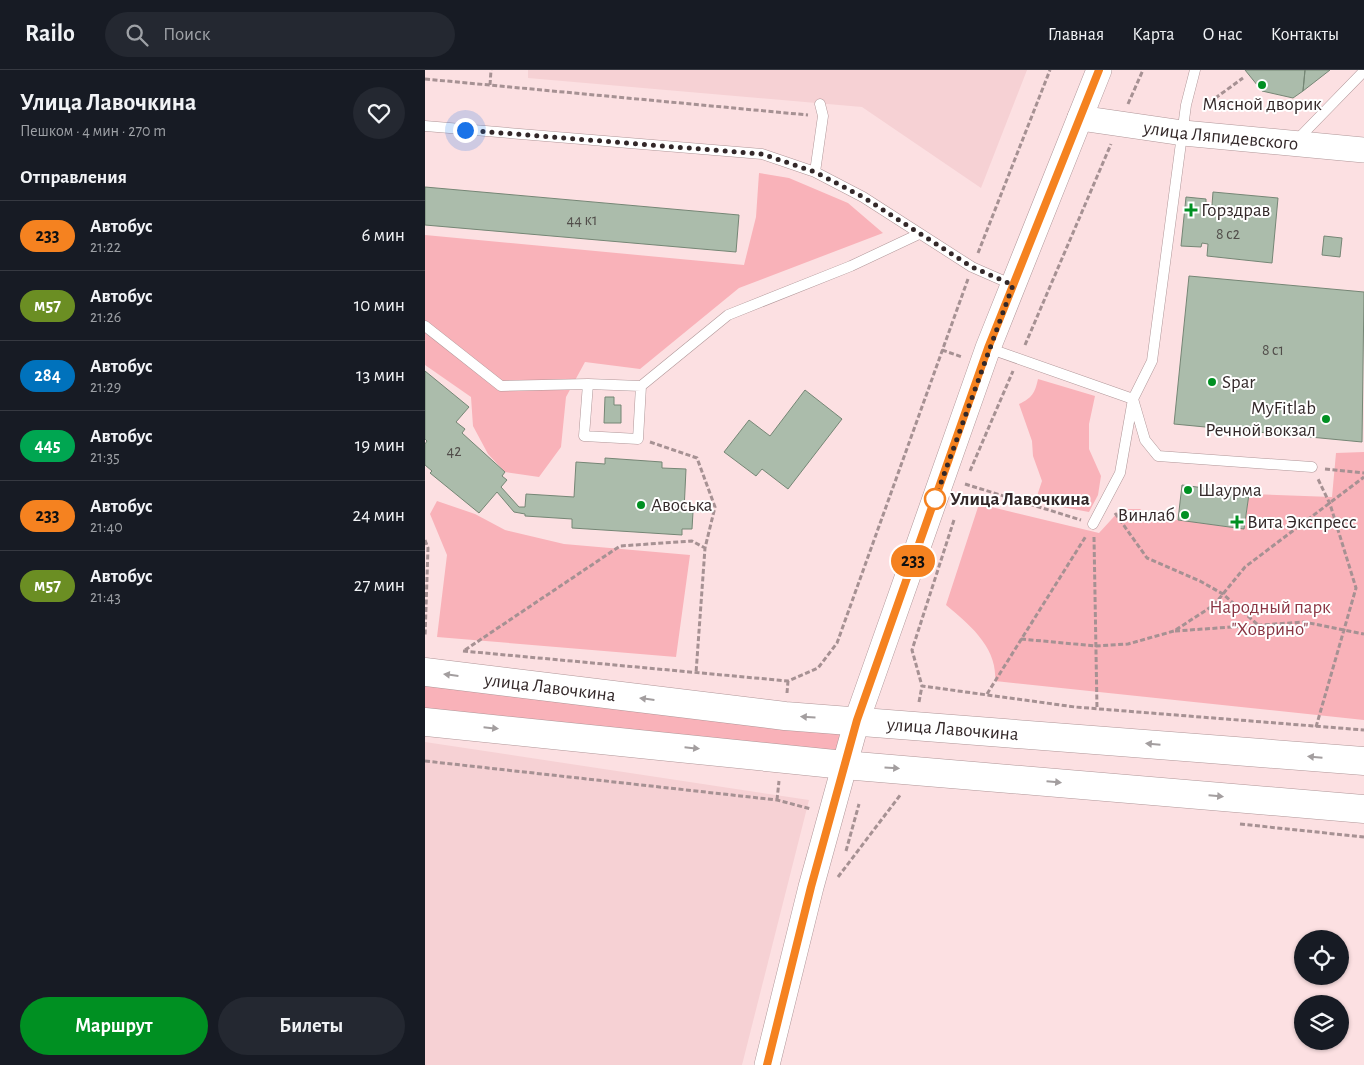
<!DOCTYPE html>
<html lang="ru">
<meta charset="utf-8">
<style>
body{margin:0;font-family:"Alegreya Sans",sans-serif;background:#242831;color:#f1f3f6;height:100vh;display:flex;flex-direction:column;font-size:19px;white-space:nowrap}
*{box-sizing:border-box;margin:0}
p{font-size:16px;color:#9ea1a6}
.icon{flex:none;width:28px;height:28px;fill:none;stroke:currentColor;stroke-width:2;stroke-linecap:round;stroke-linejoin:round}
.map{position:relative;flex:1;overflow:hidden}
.details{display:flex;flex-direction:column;background:#171b24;width:425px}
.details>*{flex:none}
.badge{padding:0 10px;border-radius:16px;font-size:18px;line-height:32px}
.tools{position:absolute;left:869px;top:860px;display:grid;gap:10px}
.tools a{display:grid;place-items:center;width:55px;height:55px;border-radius:50%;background:#171b24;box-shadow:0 1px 4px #0004;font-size:25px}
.you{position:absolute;width:25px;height:25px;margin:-12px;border:4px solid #fff;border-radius:50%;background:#1a73e8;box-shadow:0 0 0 8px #1a73e833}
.map>.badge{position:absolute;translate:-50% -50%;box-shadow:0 0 0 2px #fff}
h2{padding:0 20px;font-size:19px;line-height:45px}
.round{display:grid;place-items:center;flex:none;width:52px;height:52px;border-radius:26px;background:#242831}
.summary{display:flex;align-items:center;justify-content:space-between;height:85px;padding:0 20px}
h1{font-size:24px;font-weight:700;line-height:38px}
.cta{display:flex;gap:10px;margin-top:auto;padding:10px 20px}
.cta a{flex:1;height:58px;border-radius:30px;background:#009022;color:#fff;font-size:20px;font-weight:700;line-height:58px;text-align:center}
.cta a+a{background:#242831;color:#f1f3f6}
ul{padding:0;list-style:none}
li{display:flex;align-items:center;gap:15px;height:70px;padding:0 20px;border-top:1px solid #363941}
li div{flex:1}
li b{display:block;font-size:19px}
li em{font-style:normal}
li .badge{min-width:55px;font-weight:700;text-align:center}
header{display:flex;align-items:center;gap:30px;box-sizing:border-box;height:70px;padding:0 25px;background:#171b24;border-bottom:1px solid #363941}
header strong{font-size:24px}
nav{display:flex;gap:28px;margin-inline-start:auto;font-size:18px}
.search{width:350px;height:45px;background:#242831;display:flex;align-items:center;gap:12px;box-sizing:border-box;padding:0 18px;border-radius:28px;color:#9ea1a6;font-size:19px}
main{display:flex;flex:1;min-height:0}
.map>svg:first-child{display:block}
.built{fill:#f6d1d4}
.green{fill:#f9b2b9}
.building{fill:#abbcab;stroke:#758675}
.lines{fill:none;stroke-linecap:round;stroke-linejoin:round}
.service-casing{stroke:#b09698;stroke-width:11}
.tertiary-casing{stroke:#b09698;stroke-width:26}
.secondary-casing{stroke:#b09698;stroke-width:29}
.path{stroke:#a69193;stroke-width:3;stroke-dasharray:5 2.5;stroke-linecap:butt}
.service{stroke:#fff;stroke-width:10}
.tertiary{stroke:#fff;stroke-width:25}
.secondary{stroke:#fff;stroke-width:28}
.oneway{fill:#a39e9f}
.line-casing{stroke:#fff;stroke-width:11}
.line{stroke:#f58220;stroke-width:8}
.walk{stroke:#332829;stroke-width:5;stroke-dasharray:0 9}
.poi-dot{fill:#009022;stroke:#fff;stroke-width:2}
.stop-dot{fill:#fff;stroke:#f58220;stroke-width:2.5}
.labels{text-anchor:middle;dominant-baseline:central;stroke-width:4;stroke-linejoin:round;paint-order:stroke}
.number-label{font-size:16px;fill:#514d4a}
.poi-label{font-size:19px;fill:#332829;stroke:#fff;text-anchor:start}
.street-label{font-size:19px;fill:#332829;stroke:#fff}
.stop-label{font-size:19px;font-weight:bold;fill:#332829;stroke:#fff;text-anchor:start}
.park-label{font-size:19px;fill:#8b3644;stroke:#fff}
</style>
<header>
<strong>Railo</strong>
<div class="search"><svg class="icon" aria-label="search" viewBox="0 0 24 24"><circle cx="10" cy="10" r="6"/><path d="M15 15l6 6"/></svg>Поиск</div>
<nav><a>Главная</a><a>Карта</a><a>О нас</a><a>Контакты</a></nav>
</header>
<main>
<section class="details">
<div class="summary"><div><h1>Улица Лавочкина</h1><p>Пешком · 4 мин · 270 m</p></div><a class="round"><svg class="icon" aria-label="heart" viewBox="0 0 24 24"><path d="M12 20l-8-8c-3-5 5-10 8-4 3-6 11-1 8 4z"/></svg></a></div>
<h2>Отправления</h2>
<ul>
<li><span class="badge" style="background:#f58220;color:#111">233</span><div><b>Автобус</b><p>21:22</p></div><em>6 мин</em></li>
<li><span class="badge" style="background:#6b8e23;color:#fff">м57</span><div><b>Автобус</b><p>21:26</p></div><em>10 мин</em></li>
<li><span class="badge" style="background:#0072bc;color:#fff">284</span><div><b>Автобус</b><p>21:29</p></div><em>13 мин</em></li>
<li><span class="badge" style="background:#00a651;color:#fff">445</span><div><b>Автобус</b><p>21:35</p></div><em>19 мин</em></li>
<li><span class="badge" style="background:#f58220;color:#111">233</span><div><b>Автобус</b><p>21:40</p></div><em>24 мин</em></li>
<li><span class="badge" style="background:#6b8e23;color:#fff">м57</span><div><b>Автобус</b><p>21:43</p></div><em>27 мин</em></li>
</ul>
<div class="cta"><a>Маршрут</a><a>Билеты</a></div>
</section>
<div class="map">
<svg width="939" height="995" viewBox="0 0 939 995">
<rect width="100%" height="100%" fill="#fce0e2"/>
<path class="built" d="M 103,0 L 602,0 L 556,118 L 437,37 L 103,8 Z
M 0,672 L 384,730 L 317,995 L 0,995 Z"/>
<path class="green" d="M 334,103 L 364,108 L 423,133 L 458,163 L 314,218 L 215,299 L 160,292 L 141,327 L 136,377 L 114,407 L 80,402 L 63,384 L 48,356 L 46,327 L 0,295 L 0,165 L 319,195 L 331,147 Z
M 613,309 L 670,326 L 664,354 L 664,379 L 676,406 L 673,425 L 664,442 L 610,432 L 617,411 L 608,386 L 607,371 L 594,334 C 607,328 610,323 613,309 Z
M 939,382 L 939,650 L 570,611 C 573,578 544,554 521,535 L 554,434 L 674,463 L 696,439 L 715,439 L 731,452 L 753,450 L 819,459 L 824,424 L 907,427 L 911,383 Z
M 12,431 L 50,444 L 80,460 L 139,474 L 265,485 L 251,587 L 12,567 L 22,485 L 5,444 Z
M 0,602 L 432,650 L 419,695 L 0,652 Z"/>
<path class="building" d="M 820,0 L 880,0 L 878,21 L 868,28 L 837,21 Z
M 880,0 L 905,0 L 878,21 Z
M 0,117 L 314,145 L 311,182 L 0,155 Z
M 788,122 L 853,128 L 847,193 L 782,186 L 783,174 L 777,173 L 776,177 L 756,176 L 761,127 L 781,129 L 781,135 L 787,135 Z
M 899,166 L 917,168 L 915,187 L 897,185 Z
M 764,206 L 939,222 L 937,372 L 749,354 Z
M 0,301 L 44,337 L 31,352 L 40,359 L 37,363 L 80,402 L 77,406 L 82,410 L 76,417 L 94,437 L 100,437 L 101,424 L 149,427 L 151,392 L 180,394 L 180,388 L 237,392 L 237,398 L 261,399 L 259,441 L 268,442 L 267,459 L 257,459 L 257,465 L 147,458 L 147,449 L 100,446 L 100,444 L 89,442 L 72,422 L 54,443 L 5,403 L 7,401 L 0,395 L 0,374 L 2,371 L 0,369 Z
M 380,320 L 417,349 L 363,419 L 337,399 L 331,406 L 299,382 L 324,350 L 345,366 Z
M 180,327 L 189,327 L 189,335 L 196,335 L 196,353 L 179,353 Z
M 757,415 L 824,424 L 819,459 L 753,450 Z"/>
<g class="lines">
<defs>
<path id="service" d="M 0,56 L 337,84 L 390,102 L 438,127 L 547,197 L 588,215
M 870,72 L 939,1
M 390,102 L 398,46 L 395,34
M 0,256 L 76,316 L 163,314
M 563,278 L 708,329 L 727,291 L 761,35 L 770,0
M 163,314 L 216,316 L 213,369 L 159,366 Z
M 216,316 L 303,245 L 426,196 L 494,164
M 668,454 L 695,403 L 708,329 L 720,370 L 733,386 L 887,397"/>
<g id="tertiary">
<path id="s1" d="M 655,48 L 758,63 L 939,80"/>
<path d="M 342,995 L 386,817 L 432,650 L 563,278 L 674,0"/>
</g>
<g id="secondary">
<path id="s2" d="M 0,602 L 360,646 L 939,691"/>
<path d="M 0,652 L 419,695 L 939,739"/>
</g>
</defs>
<use href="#service" class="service-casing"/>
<use href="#tertiary" class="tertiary-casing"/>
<use href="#secondary" class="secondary-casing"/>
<path class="path" d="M 0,9 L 383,45
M 65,15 L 66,0
M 703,34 L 718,0
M 778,37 L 818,8
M 553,183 L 625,0
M 600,275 L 686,74
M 517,280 L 537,287
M 225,372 L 272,388 L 290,437 L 280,478 L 271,603
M 900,399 L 939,403
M 545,401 L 588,301
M 540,414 L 656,450
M 690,443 L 722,488 L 775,511 L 798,524 L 833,555
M 529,450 L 487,580 L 497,616 L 650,637 L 939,660
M 669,467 L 672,639
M 0,470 L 3,478 L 0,567
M 750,561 L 879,552 L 939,564
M 596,569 L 671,576 L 703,574 L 749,561 L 789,535 L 820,497 L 939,407
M 40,580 L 195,476 L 267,471 L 280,478
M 38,581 L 363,611 L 393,598 L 412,573 L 543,209
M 362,623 L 363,611
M 562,624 L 661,466
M 494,632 L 497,616
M 891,657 L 931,518 L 905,434 L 893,409
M 0,691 L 352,730 L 386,739
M 352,730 L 354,711
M 815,754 L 939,767
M 421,781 L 434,734
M 413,807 L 476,724"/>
<use href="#service" class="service"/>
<use href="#tertiary" class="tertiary"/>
<use href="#secondary" class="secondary"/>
</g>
<defs><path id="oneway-solid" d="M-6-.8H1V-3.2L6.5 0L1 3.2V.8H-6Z" transform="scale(1.25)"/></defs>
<g class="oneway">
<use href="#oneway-solid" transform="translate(26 605) rotate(-173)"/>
<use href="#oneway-solid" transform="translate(222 629) rotate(-173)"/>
<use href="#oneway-solid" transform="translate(383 647) rotate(-177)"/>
<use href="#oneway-solid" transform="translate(66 658) rotate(6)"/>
<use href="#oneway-solid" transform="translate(728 674) rotate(-175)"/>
<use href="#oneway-solid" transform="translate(267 678) rotate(6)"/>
<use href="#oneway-solid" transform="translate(890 687) rotate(-175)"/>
<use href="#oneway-solid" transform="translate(467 698) rotate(4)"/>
<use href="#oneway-solid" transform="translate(629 712) rotate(5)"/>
<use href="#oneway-solid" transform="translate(791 726) rotate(5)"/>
</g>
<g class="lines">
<defs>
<path id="line" d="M 342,995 L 386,817 L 432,650 L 563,278 L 674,0"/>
</defs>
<use href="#line" class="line-casing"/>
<use href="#line" class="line"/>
<path class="walk" d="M 40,60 L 337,84 L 390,102 L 438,127 L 547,197 L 588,215 L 509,432 L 510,429"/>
</g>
<g class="poi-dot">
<circle cx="837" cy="15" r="5"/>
<path d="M763.5 132.5h5v5h5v5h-5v5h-5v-5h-5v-5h5z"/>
<circle cx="787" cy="312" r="5"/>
<circle cx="901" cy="349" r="5"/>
<circle cx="763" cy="420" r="5"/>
<circle cx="216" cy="435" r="5"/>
<circle cx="760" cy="445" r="5"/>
<path d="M809.5 444.5h5v5h5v5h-5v5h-5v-5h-5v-5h5z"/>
</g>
<circle class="stop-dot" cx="510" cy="429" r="10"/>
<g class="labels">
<g class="number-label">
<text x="157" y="150">44 к1</text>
<text x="803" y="164">8 с2</text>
<text x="848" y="280">8 с1</text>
<text x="29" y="381">42</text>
</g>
<g class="poi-label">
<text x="837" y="34" text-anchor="middle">Мясной дворик</text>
<text x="776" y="140">Горздрав</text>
<text x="797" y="312">Spar</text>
<text x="891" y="338" text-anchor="end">MyFitlab<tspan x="891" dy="22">Речной вокзал</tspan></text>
<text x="773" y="420">Шаурма</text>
<text x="226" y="435">Авоська</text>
<text x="750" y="445" text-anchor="end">Винлаб</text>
<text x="822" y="452">Вита Экспресс</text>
</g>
<g class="street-label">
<text stroke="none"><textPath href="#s1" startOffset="142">улица Ляпидевского</textPath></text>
<text stroke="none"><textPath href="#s2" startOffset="126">улица Лавочкина</textPath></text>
<text stroke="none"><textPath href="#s2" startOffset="531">улица Лавочкина</textPath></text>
</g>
<g class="stop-label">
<text x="525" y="429">Улица Лавочкина</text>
</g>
<g class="park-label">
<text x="845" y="537">Народный парк<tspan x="845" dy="22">"Ховрино"</tspan></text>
</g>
</g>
</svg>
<div class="tools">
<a><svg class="icon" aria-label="locate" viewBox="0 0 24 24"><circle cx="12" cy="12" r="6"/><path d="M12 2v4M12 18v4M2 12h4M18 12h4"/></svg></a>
<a><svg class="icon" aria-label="layers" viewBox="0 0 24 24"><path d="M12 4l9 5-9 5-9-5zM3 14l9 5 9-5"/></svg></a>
</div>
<div class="you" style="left:40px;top:60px"></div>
<b class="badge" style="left:488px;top:491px;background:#f58220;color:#111">233</b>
</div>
</main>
